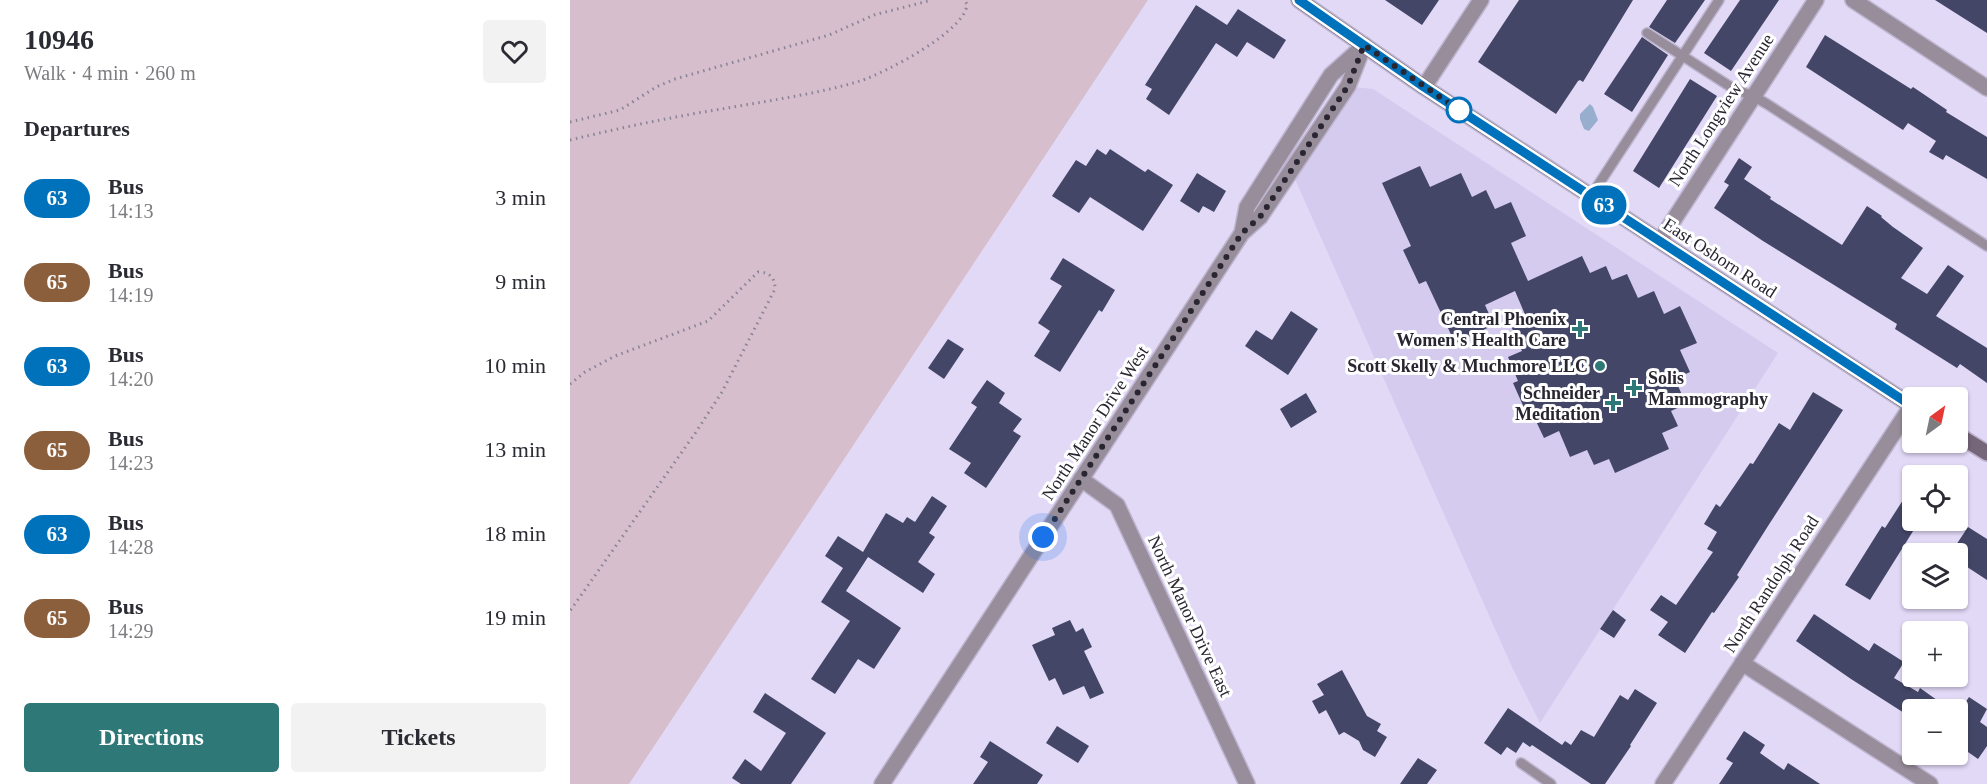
<!DOCTYPE html>
<meta charset="utf-8">
<style>
body{margin:0;font-family:Georgia,serif;background:#f2f2f3;color:#2b2b33;height:100vh;display:flex;flex-direction:column;font-size:22px;white-space:nowrap}
*{box-sizing:border-box;margin:0}
p{font-size:20px;color:#7c7c81}
.icon{flex:none;width:33px;height:33px;fill:none;stroke:currentColor;stroke-width:2;stroke-linecap:round;stroke-linejoin:round}
.map{position:relative;flex:1;overflow:hidden}
.details{display:flex;flex-direction:column;background:#fff;width:570px}
.details>*{flex:none}
.badge{padding:0 12px;border-radius:20px;font-size:21px;line-height:39px}
.needle{width:39px;rotate:33deg}
.controls{position:absolute;left:1332px;top:387px;display:grid;gap:12px}
.controls a{display:grid;place-items:center;width:66px;height:66px;border-radius:6px;background:#fff;box-shadow:0 2px 4px #0004;font-size:30px}
.you{position:absolute;width:30px;height:30px;margin:-15px;border:4px solid #fff;border-radius:50%;background:#1a73e8;box-shadow:0 0 0 9px #1a73e833}
.map>.badge{position:absolute;translate:-50% -50%;box-shadow:0 0 0 3px #fff}
h2{padding:0 24px;font-size:22px;line-height:54px}
.round{display:grid;place-items:center;flex:none;width:63px;height:63px;border-radius:6px;background:#f2f2f3}
.summary{display:flex;align-items:center;justify-content:space-between;height:102px;padding:0 24px}
h1{font-size:28px;font-weight:700;line-height:45px}
.button{display:flex;gap:12px;margin-top:auto;padding:12px 24px}
.button a{flex:1;height:69px;border-radius:6px;background:#2e7878;color:#fff;font-size:24px;font-weight:700;line-height:69px;text-align:center}
.button a+a{background:#f2f2f3;color:#2b2b33}
ul{padding:0;list-style:none}
li{display:flex;align-items:center;gap:18px;height:84px;padding:0 24px}
li div{flex:1}
li b{display:block;font-size:22px}
li em{font-style:normal}
li .badge{min-width:66px;font-weight:700;text-align:center}
main{display:flex;flex:1;min-height:0}
.map>svg:first-child{display:block}
.built{fill:#d5cbee}
.green{fill:#d6becc}
.water{fill:#98aecf}
.building{fill:#434666}
.lines{fill:none;stroke-linecap:round;stroke-linejoin:round}
.lane-casing{stroke:#bdb5cf;stroke-width:12}
.street-casing{stroke:#bdb5cf;stroke-width:18}
.secondary-casing{stroke:#bdb5cf;stroke-width:18}
.path{stroke:#898398;stroke-width:3;stroke-dasharray:1.5 4.5;stroke-linecap:butt}
.lane{stroke:#988d9a;stroke-width:9}
.street{stroke:#988d9a;stroke-width:15}
.secondary{stroke:#766679;stroke-width:15}
.line-casing{stroke:#fff;stroke-width:14}
.line{stroke:#0072bc;stroke-width:9}
.walk{stroke:#292631;stroke-width:6;stroke-dasharray:0 10.8}
.stop-dot{fill:#fff;stroke:#0072bc;stroke-width:3}
.poi-dot{fill:#2e7878;stroke:#fff;stroke-width:2}
.labels{text-anchor:middle;dominant-baseline:central;stroke-width:6;stroke-linejoin:round;paint-order:stroke}
.street-label{font-size:18px;fill:#292631;stroke:#fff}
.poi-label{font-size:18px;font-weight:bold;fill:#292631;stroke:#fff;text-anchor:end}
</style>
<main>
<section class="details">
<div class="summary"><div><h1>10946</h1><p>Walk · 4 min · 260 m</p></div><a class="round"><svg class="icon" aria-label="heart" viewBox="0 0 24 24"><path d="M12 20l-8-8c-3-5 5-10 8-4 3-6 11-1 8 4z"/></svg></a></div>
<h2>Departures</h2>
<ul>
<li><span class="badge" style="background:#0072bc;color:#fff">63</span><div><b>Bus</b><p>14:13</p></div><em>3 min</em></li>
<li><span class="badge" style="background:#8b5e3c;color:#fff">65</span><div><b>Bus</b><p>14:19</p></div><em>9 min</em></li>
<li><span class="badge" style="background:#0072bc;color:#fff">63</span><div><b>Bus</b><p>14:20</p></div><em>10 min</em></li>
<li><span class="badge" style="background:#8b5e3c;color:#fff">65</span><div><b>Bus</b><p>14:23</p></div><em>13 min</em></li>
<li><span class="badge" style="background:#0072bc;color:#fff">63</span><div><b>Bus</b><p>14:28</p></div><em>18 min</em></li>
<li><span class="badge" style="background:#8b5e3c;color:#fff">65</span><div><b>Bus</b><p>14:29</p></div><em>19 min</em></li>
</ul>
<div class="button"><a>Directions</a><a>Tickets</a></div>
</section>
<div class="map">
<svg width="1417" height="784" viewBox="0 0 1417 784">
<rect width="100%" height="100%" fill="#e2d9f7"/>
<path class="built" d="M 784,87 L 803,89 L 1208,353 L 970,723 L 942,667 L 724,177 Z"/>
<path class="green" d="M 0,0 L 578,0 L 59,784 L 0,784 Z"/>
<path class="water" d="M 1020,104 L 1023,107 L 1028,120 L 1019,131 L 1014,129 L 1010,119 L 1010,114 Z"/>
<path class="building" d="M 815,0 L 869,0 L 852,25 Z
M 949,0 L 1063,0 L 1013,82 L 1010,80 L 1008,81 L 986,114 L 908,62 Z
M 1097,0 L 1135,0 L 1105,43 L 1079,27 Z
M 1170,0 L 1209,0 L 1161,71 L 1134,53 Z
M 1365,0 L 1417,0 L 1417,33 Z
M 626,5 L 657,25 L 668,9 L 716,40 L 704,59 L 677,42 L 667,57 L 646,43 L 599,115 L 576,99 L 582,89 L 575,85 Z
M 1255,35 L 1341,89 L 1343,87 L 1377,110 L 1376,112 L 1417,137 L 1417,179 L 1376,155 L 1373,160 L 1359,152 L 1366,141 L 1338,123 L 1333,130 L 1236,67 Z
M 1072,37 L 1098,55 L 1062,112 L 1034,94 Z
M 1120,79 L 1147,96 L 1089,188 L 1063,171 Z
M 527,149 L 536,155 L 540,149 L 575,172 L 578,169 L 603,185 L 573,231 L 520,197 L 509,213 L 482,196 L 506,160 L 516,166 Z
M 1169,158 L 1182,167 L 1174,179 L 1201,197 L 1200,199 L 1272,245 L 1297,206 L 1312,216 L 1311,217 L 1323,227 L 1353,248 L 1331,278 L 1357,294 L 1378,265 L 1394,276 L 1366,316 L 1417,348 L 1417,383 L 1390,364 L 1387,368 L 1325,329 L 1327,324 L 1193,241 L 1144,208 L 1159,185 L 1154,182 Z
M 850,166 L 860,187 L 891,173 L 902,197 L 916,190 L 925,209 L 941,202 L 956,236 L 941,243 L 958,281 L 1012,256 L 1020,273 L 1036,266 L 1042,280 L 1057,274 L 1068,298 L 1084,291 L 1094,314 L 1110,306 L 1127,343 L 1110,350 L 1120,372 L 1105,379 L 1116,404 L 1101,411 L 1108,426 L 1092,433 L 1099,449 L 1045,473 L 1039,459 L 1024,465 L 1017,450 L 1000,457 L 989,431 L 974,438 L 964,417 L 959,419 L 943,383 L 948,381 L 938,357 L 952,351 L 941,326 L 957,319 L 945,291 L 915,305 L 924,325 L 885,343 L 856,281 L 849,284 L 833,250 L 841,246 L 812,183 Z
M 627,173 L 656,191 L 644,212 L 633,206 L 629,213 L 610,201 Z
M 493,258 L 545,290 L 532,312 L 529,310 L 490,372 L 464,356 L 480,331 L 468,323 L 492,286 L 480,279 Z
M 721,311 L 748,329 L 718,375 L 675,346 L 686,330 L 702,340 Z
M 378,339 L 394,349 L 374,379 L 358,368 Z
M 417,380 L 435,393 L 429,403 L 452,419 L 443,431 L 451,436 L 416,488 L 394,473 L 401,463 L 379,449 L 407,407 L 401,403 Z
M 1243,392 L 1273,410 L 1198,526 L 1167,575 L 1169,577 L 1144,613 L 1142,612 L 1115,653 L 1088,635 L 1098,622 L 1080,610 L 1091,595 L 1106,605 L 1143,552 L 1137,549 L 1147,532 L 1134,524 L 1146,504 L 1150,507 L 1180,463 L 1183,464 L 1209,423 L 1220,430 Z
M 736,393 L 747,412 L 721,428 L 710,409 Z
M 1342,486 L 1342,520 L 1350,520 L 1300,600 L 1275,585 L 1312,526 L 1315,528 Z
M 362,496 L 377,506 L 359,533 L 365,537 L 348,562 L 365,574 L 353,593 L 298,557 L 276,591 L 331,628 L 304,669 L 288,659 L 265,694 L 241,679 L 280,621 L 251,602 L 273,568 L 255,556 L 268,536 L 293,552 L 316,513 L 333,523 L 337,517 L 345,522 Z
M 1398,527 L 1417,539 L 1417,580 L 1388,561 L 1388,554 L 1380,554 Z
M 1043,610 L 1056,620 L 1044,638 L 1030,629 Z
M 1244,614 L 1299,651 L 1304,643 L 1334,662 L 1324,678 L 1348,692 L 1350,688 L 1381,710 L 1342,710 L 1342,718 L 1281,679 L 1226,641 Z
M 500,620 L 506,632 L 513,628 L 522,647 L 514,651 L 534,693 L 520,699 L 514,686 L 493,695 L 485,678 L 479,681 L 462,645 L 485,635 L 482,628 Z
M 772,670 L 797,716 L 811,724 L 807,731 L 817,737 L 805,757 L 793,750 L 789,741 L 774,732 L 769,735 L 756,710 L 749,714 L 742,701 L 754,695 L 747,684 Z
M 1065,689 L 1087,703 L 1060,745 L 1061,746 L 1035,784 L 1021,784 L 962,745 L 960,747 L 953,742 L 946,753 L 937,747 L 931,755 L 914,743 L 938,708 L 992,745 L 995,741 L 1001,745 L 1011,730 L 1024,737 L 1050,695 L 1058,700 Z
M 195,693 L 256,733 L 221,784 L 171,784 L 162,778 L 175,759 L 191,771 L 216,733 L 183,712 Z
M 1399,697 L 1417,709 L 1410,722 L 1417,727 L 1417,746 L 1408,759 L 1388,745 L 1388,714 Z
M 487,726 L 519,746 L 508,763 L 476,743 Z
M 1174,731 L 1195,745 L 1190,753 L 1214,770 L 1218,763 L 1250,784 L 1149,784 L 1163,763 L 1156,759 Z
M 420,741 L 473,775 L 467,784 L 403,784 L 418,762 L 410,757 Z
M 848,758 L 867,770 L 857,784 L 830,784 Z"/>
<g class="lines">
<defs>
<path id="lane" d="M 1077,33 L 1164,89 L 1183,96 L 1197,104 L 1417,246
M 1021,196 L 1149,0
M 951,763 L 981,784"/>
<path id="street" d="M 1283,0 L 1417,88
M 854,87 L 911,0
M 672,233 L 677,207 L 761,75 L 790,49
M 1090,241 L 1246,0
M 511,479 L 547,505 L 677,784
M 1172,663 L 1360,784
M 312,784 L 672,233 L 690,217 L 778,86 L 794,45
M 1093,784 L 1342,405"/>
<path id="secondary" d="M 729,0 L 854,87 L 1342,406
M 1388,435 L 1417,453"/>
</defs>
<use href="#lane" class="lane-casing"/>
<use href="#street" class="street-casing"/>
<use href="#secondary" class="secondary-casing"/>
<path class="path" d="M 0,122 L 50,110 L 86,87 L 105,79 L 259,35 L 304,15 L 362,0
M 0,140 C 50,128 101,117 152,109 C 195,101 248,94 290,81 C 315,73 396,31 397,4 L 394,0
M 0,384 L 15,372 L 45,356 L 138,321 L 188,272 C 200,272 205,278 205,289 L 152,392 L 126,432 L 0,611"/>
<use href="#lane" class="lane"/>
<use href="#street" class="street"/>
<use href="#secondary" class="secondary"/>
</g>
<g class="lines">
<defs>
<path id="line" d="M 729,0 L 854,87 L 1342,406"/>
</defs>
<use href="#line" class="line-casing"/>
<use href="#line" class="line"/>
<path class="walk" d="M 473,537 L 672,233 L 690,217 L 778,86 L 794,45 L 889,110"/>
</g>
<circle class="stop-dot" cx="889" cy="110" r="12"/>
<g class="poi-dot">
<path d="M1007 320h6v6h6v6h-6v6h-6v-6h-6v-6h6z"/>
<circle cx="1030" cy="366" r="6"/>
<path d="M1061 379h6v6h6v6h-6v6h-6v-6h-6v-6h6z"/>
<path d="M1040 394h6v6h6v6h-6v6h-6v-6h-6v-6h6z"/>
</g>
<g class="labels">
<g class="street-label">
<text transform="translate(1151 110) rotate(-57)">North Longview Avenue</text>
<text transform="translate(1150 258) rotate(33)">East Osborn Road</text>
<text transform="translate(525 423) rotate(-57)">North Manor Drive West</text>
<text transform="translate(1201 584) rotate(-57)">North Randolph Road</text>
<text transform="translate(620 616) rotate(65)">North Manor Drive East</text>
</g>
<g class="poi-label">
<text x="996" y="319">Central Phoenix<tspan x="996" dy="21">Women's Health Care</tspan></text>
<text x="1018" y="366">Scott Skelly &amp; Muchmore LLC</text>
<text x="1078" y="378" text-anchor="start">Solis<tspan x="1078" dy="21">Mammography</tspan></text>
<text x="1030" y="393">Schneider<tspan x="1030" dy="21">Meditation</tspan></text>
</g>
</g>
</svg>
<div class="controls">
<a><svg class="needle" viewBox="-14 -14 28 28"><path d="M0-13l5 13h-10z" fill="#e53935"/><path d="M0 13l5-13h-10z" fill="#7c7c81"/></svg></a>
<a><svg class="icon" aria-label="locate" viewBox="0 0 24 24"><circle cx="12" cy="12" r="6"/><path d="M12 2v4M12 18v4M2 12h4M18 12h4"/></svg></a>
<a><svg class="icon" aria-label="layers" viewBox="0 0 24 24"><path d="M12 4l9 5-9 5-9-5zM3 14l9 5 9-5"/></svg></a>
<a>+</a>
<a>−</a>
</div>
<div class="you" style="left:473px;top:537px"></div>
<b class="badge" style="left:1034px;top:205px;background:#0072bc;color:#fff">63</b>
</div>
</main>
